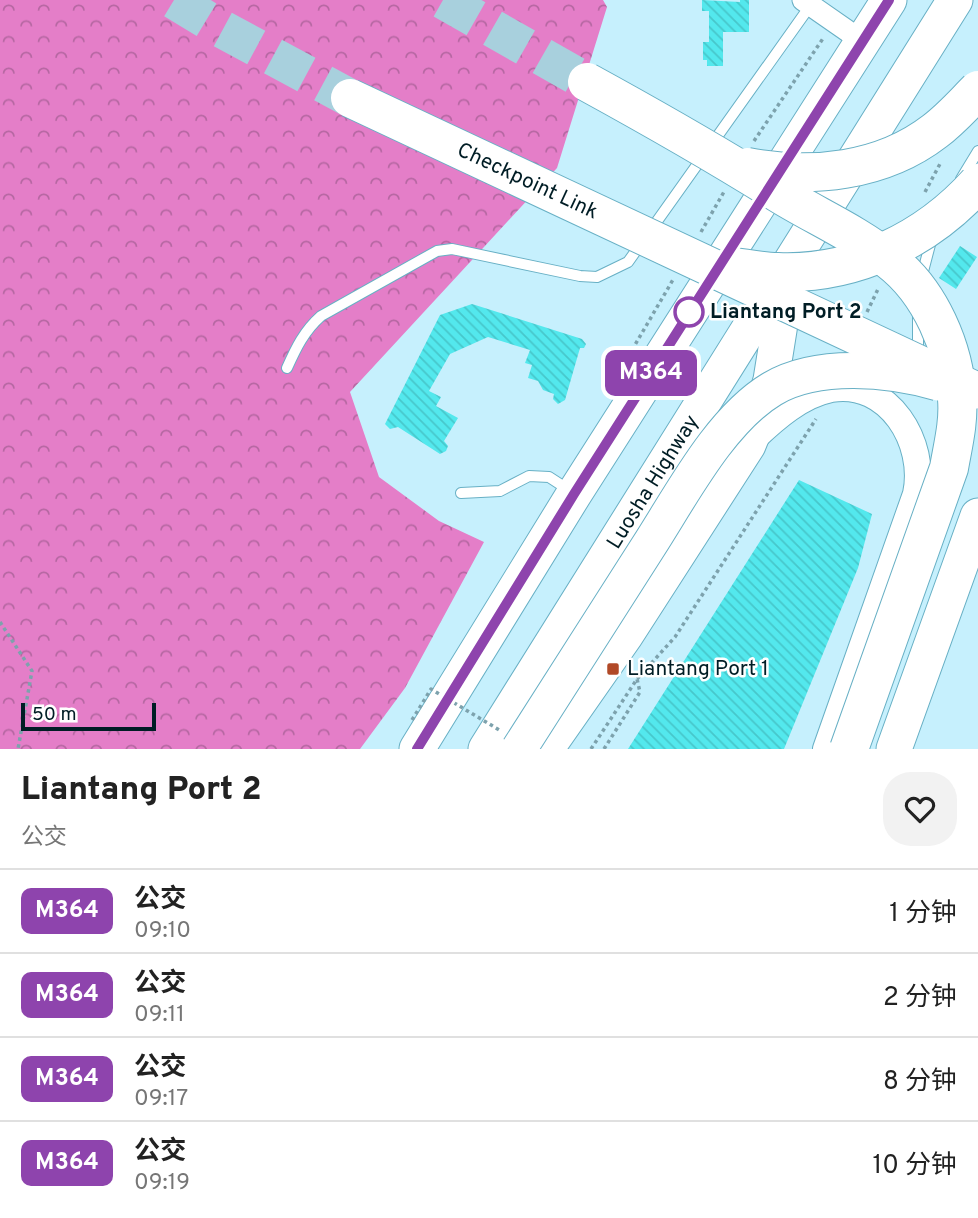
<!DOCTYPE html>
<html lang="zh">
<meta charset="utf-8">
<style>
body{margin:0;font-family:Overpass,"Noto Sans SC",sans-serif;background:#f2f2f2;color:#222;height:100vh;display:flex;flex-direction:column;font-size:26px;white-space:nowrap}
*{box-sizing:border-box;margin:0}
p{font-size:23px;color:#767676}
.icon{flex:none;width:38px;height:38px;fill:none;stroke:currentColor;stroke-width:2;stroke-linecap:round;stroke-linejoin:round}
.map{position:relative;height:749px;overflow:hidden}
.panel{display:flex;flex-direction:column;background:#fff;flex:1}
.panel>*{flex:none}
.badge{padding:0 14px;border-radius:10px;font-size:24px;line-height:46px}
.scale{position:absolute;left:21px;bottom:18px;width:135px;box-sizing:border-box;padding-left:7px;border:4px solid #001d25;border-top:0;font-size:19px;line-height:24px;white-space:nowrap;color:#001d25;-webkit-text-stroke:5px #fff;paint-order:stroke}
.map>.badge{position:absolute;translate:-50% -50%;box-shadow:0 0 0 4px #fff}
.round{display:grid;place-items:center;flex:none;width:74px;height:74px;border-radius:28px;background:#f2f2f2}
.overview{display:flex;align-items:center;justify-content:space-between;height:119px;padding:0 21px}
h1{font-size:33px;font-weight:800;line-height:52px}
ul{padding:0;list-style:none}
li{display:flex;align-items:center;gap:21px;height:84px;padding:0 21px;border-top:2px solid #e0e0e0}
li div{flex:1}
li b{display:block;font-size:26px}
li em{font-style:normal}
li .badge{min-width:77px;font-weight:700;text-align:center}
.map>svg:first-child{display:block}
.forest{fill:url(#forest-crowns)}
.building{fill:url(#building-back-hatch)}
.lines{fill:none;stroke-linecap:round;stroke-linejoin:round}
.motorway-tunnel{stroke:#a8d0dd;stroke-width:38;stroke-dasharray:38 19;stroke-linecap:butt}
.service-casing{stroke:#68b0c5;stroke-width:12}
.minor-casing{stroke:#68b0c5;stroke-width:23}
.tertiary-casing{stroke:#68b0c5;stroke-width:28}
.trunk-casing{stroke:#68b0c5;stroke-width:37}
.path{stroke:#7da2ad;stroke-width:3.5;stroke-dasharray:3.5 3.5;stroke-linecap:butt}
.service{stroke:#fff;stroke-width:10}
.minor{stroke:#fff;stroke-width:21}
.tertiary{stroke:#fff;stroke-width:26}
.trunk{stroke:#fff;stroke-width:35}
.trunk-bridge-casing{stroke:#68b0c5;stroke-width:37;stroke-linecap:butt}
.motorway-bridge-casing{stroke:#68b0c5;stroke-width:40;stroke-linecap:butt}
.path-bridge{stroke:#7da2ad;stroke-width:3.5;stroke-dasharray:3.5 3.5;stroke-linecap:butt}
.trunk-bridge{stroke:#fff;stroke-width:35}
.motorway-bridge{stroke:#fff;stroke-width:38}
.line-casing{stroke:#fff;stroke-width:16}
.line{stroke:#8e44ad;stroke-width:10}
.stop-dot{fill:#fff;stroke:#8e44ad;stroke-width:3.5}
.poi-dot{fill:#b14927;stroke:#fff;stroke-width:2.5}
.labels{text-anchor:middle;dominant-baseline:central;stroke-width:5;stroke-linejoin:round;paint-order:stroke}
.street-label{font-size:21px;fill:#001d25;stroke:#fff}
.stop-label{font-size:21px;font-weight:bold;fill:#001d25;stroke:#fff;text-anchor:start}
.poi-label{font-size:21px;fill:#001d25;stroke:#fff;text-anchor:start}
</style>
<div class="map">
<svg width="978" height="749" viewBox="0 0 978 749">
<defs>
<pattern id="forest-crowns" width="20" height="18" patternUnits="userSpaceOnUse" patternTransform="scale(1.75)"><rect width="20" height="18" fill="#e47ec8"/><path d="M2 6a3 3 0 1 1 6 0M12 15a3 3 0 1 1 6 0" fill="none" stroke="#b667a2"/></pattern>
<pattern id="building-back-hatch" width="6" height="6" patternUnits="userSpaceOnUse" patternTransform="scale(1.75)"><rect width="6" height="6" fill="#53e8ed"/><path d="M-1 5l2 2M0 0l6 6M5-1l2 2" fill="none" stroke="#47c7cb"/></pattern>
</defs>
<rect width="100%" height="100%" fill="#c6f0fd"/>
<path class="forest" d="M 0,0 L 603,0 L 607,7 L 557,168 L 350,392 L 379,477 L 439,521 L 484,542 L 405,688 L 360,749 L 0,749 Z"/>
<path class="building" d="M 702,0 L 740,2 L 740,0 L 749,0 L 749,32 L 723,32 L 723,66 L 707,66 L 707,60 L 703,60 L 703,42 L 709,42 L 709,11 L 702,11 Z
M 960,246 L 977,257 L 956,289 L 939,278 Z
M 472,304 L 582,339 L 586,344 L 584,348 L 580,348 L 565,400 L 558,404 L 553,399 L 554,394 L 543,390 L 538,381 L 528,378 L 532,365 L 525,363 L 530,350 L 488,337 L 450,354 L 429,391 L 441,397 L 436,406 L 458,418 L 444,441 L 448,446 L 446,451 L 440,454 L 398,427 L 390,429 L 385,424 L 440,315 Z
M 799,480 L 872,514 L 858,568 L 784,749 L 628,749 Z"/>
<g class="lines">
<path class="motorway-tunnel" d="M 174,0 L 222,29 L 350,98
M 443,0 L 587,82"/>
<defs>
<path id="service" d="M 961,179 L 978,151
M 921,279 L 932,237
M 918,312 L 918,355
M 287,368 C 296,348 304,331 321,316 L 437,251 L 452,249 L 580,276 L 597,277 L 628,262 L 810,6
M 461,493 L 500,491 L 529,476 L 549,477 L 569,490"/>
<path id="minor" d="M 803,0 L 862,41"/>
<path id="tertiary" d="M 754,438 C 775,418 801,395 831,389 C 889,379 927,443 916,494 L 826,749"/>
<g id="trunk">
<path d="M 417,749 L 574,494 L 889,0"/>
<path id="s1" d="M 486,749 L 955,0"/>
<path d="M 546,749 L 625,636 L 748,445 L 761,413 L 771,380 L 787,280"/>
<path d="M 894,749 L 978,516"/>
</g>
</defs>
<use href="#service" class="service-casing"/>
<use href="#minor" class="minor-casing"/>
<use href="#tertiary" class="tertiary-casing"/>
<use href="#trunk" class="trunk-casing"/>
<path class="path" d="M 754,141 L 824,37
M 925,192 L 941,162
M 701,232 L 725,190
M 867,312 L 879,287
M 632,350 L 674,278
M 0,622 L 32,671 L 18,749
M 591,749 L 637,679 L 675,637 L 816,419
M 604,749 L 640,692 L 637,679"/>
<use href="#service" class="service"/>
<use href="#minor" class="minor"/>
<use href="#tertiary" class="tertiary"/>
<use href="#trunk" class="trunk"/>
<defs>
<path id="trunk-bridge" d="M 519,749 C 562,682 605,614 648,547 C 681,496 720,420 772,389 C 818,362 889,369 938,383"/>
<g id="motorway-bridge">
<path d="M 587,82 C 651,117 714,153 775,191 C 813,215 854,232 889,260 C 930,291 955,349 957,399 C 959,422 953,445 949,468 L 849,749"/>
<path id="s2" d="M 350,98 L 973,390"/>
<path d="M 747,167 C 811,179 882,172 935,131 C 951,119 964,104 978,90"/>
<path d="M 735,267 C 749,269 763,272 778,272 C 855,275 927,240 978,183"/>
</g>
</defs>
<use href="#trunk-bridge" class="trunk-bridge-casing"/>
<use href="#motorway-bridge" class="motorway-bridge-casing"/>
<path class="path-bridge" d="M 412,720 L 431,689 L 501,731"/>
<use href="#trunk-bridge" class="trunk-bridge"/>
<use href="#motorway-bridge" class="motorway-bridge"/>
</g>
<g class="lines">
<defs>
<path id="line" d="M 417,749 L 574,494 L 889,0"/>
</defs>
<use href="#line" class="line-casing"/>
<use href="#line" class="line"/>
</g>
<circle class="stop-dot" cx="689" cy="312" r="14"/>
<rect class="poi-dot" x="606" y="662" width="14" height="14" rx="3.5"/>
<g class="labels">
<g class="street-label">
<text stroke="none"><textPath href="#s2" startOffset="196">Checkpoint Link</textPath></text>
<text stroke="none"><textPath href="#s1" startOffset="315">Luosha Highway</textPath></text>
</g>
<g class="stop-label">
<text x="710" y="312">Liantang Port 2</text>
</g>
<g class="poi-label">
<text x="627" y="669">Liantang Port 1</text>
</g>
</g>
</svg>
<div class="scale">50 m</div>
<b class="badge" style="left:651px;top:373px;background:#8e44ad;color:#fff">M364</b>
</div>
<section class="panel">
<div class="overview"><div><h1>Liantang Port 2</h1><p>公交</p></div><a class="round"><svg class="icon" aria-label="heart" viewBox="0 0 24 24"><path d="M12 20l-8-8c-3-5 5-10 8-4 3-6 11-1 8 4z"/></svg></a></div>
<ul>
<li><span class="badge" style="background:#8e44ad;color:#fff">M364</span><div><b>公交</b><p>09:10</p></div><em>1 分钟</em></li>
<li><span class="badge" style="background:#8e44ad;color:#fff">M364</span><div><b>公交</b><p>09:11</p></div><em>2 分钟</em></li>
<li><span class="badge" style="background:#8e44ad;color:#fff">M364</span><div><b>公交</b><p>09:17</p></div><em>8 分钟</em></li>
<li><span class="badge" style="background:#8e44ad;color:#fff">M364</span><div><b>公交</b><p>09:19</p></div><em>10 分钟</em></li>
</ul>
</section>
